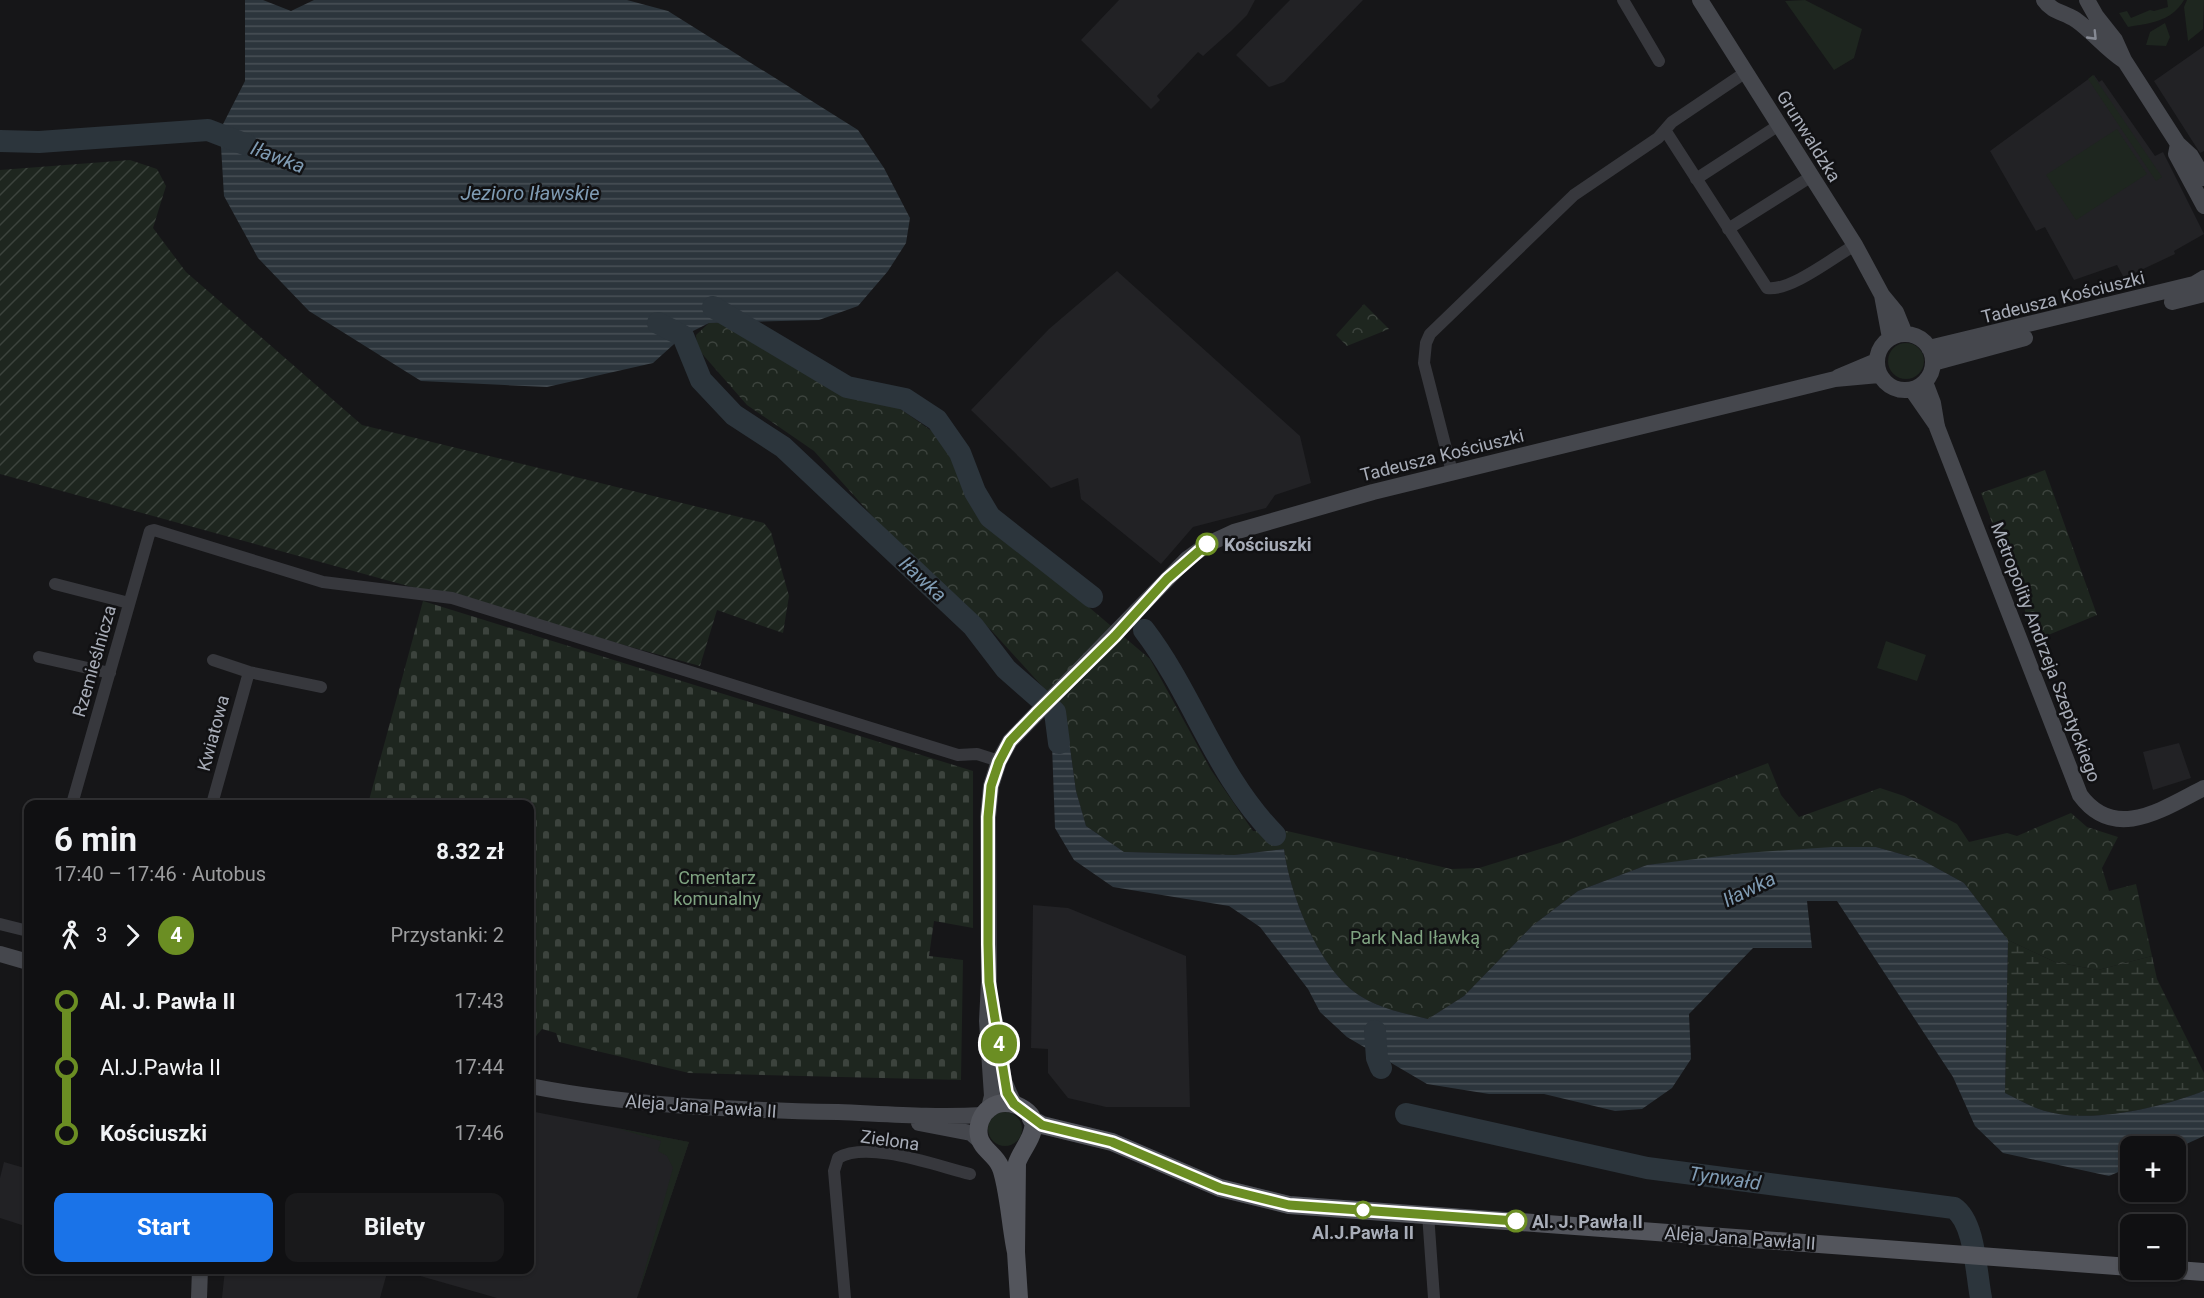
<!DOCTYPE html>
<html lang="pl">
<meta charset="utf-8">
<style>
body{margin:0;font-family:Roboto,sans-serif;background:#19191b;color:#f1f3f6;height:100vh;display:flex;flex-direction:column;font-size:22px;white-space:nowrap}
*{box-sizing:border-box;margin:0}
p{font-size:20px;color:#9c9d9f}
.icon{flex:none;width:33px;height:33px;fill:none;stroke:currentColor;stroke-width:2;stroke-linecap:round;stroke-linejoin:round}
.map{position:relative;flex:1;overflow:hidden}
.drawer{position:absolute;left:24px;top:800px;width:510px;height:474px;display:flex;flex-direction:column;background:#101012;border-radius:12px;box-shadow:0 2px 4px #0004,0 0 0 2px #303032}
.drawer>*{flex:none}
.badge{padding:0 12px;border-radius:20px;font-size:21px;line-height:39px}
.buttons{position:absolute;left:2120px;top:1136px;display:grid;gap:12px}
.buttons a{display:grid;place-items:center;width:66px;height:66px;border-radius:12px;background:#101012;box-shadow:0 2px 4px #0004,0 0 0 2px #303032;font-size:30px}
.map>.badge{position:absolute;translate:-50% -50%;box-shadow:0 0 0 3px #fff}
.legs{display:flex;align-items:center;gap:9px;height:66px;padding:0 30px;font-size:20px}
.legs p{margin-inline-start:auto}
.overview{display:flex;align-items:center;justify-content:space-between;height:102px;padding:0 30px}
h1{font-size:33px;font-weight:700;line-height:45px}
.cta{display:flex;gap:12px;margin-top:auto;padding:12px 30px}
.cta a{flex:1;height:69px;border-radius:12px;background:#1a73e8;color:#fff;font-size:24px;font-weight:700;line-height:69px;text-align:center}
.cta a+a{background:#19191b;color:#f1f3f6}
ul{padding:0 30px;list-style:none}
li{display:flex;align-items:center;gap:21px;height:66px;font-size:22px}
li i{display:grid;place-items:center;width:9px;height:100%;margin:0 8px;background:currentColor}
li i::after{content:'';width:15px;height:15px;margin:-8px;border:4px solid;border-radius:50%;background:#101012}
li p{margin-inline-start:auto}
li:first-child i{background:linear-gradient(#0000 50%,currentColor 0)}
li:last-child i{background:linear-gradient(currentColor 50%,#0000 0)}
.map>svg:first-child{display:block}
.built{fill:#222225}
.grass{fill:#1e261f}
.wetland{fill:url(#wetland-marsh)}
.cemetery{fill:url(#cemetery-stones)}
.park{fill:url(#park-crowns)}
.garden{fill:url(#garden-furrows)}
.water{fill:url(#water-rules)}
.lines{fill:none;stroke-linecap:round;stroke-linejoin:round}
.river{stroke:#2c353c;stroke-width:22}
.street{stroke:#37383d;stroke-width:12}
.secondary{stroke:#45474d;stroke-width:16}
.primary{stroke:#53555c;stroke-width:18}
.oneway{stroke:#858993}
.line-1-casing{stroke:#fff;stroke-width:14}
.line-1{stroke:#6b8e23;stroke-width:9}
.stop-1-dot{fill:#fff;stroke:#6b8e23;stroke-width:3}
.labels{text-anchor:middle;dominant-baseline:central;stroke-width:5;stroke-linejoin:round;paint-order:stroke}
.street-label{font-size:18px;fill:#a8adb8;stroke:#111113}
.stop-label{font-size:18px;font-weight:bold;fill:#a8adb8;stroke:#111113;text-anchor:start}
.park-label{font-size:18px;fill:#7fa381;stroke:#111113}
.water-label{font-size:20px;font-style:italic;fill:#7f9bb3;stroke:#111113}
</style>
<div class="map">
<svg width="2204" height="1298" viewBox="0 0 2204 1298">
<defs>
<pattern id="wetland-marsh" width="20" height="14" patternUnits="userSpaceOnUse" patternTransform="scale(1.5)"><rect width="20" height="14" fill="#1e261f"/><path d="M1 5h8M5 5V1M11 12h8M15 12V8" fill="none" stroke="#3c433d"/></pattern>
<pattern id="cemetery-stones" width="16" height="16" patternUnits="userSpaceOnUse" patternTransform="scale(1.5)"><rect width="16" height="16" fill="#1e261f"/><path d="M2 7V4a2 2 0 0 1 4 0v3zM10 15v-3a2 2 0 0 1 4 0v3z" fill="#3c433d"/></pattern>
<pattern id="park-crowns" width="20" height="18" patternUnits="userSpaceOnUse" patternTransform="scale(1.5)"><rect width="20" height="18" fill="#1e261f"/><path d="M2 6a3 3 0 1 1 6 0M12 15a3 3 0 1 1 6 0" fill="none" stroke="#3c433d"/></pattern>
<pattern id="garden-furrows" width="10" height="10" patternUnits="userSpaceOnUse" patternTransform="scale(1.5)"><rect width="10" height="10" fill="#1e261f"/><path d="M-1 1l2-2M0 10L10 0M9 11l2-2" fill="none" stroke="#3c433d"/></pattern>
<pattern id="water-rules" width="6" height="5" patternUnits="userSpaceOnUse" patternTransform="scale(1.5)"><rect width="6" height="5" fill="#2c353c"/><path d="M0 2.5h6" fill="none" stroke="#485056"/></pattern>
</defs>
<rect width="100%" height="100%" fill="#161618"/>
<path class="built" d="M 1119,0 L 1255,0 L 1247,15 L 1231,31 L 1203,56 L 1198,52 L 1157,96 L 1160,100 L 1151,109 L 1081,40 Z
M 1290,0 L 1363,0 L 1284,82 L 1269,87 L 1236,55 Z
M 2204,46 L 2204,151 L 2200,153 L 2154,81 Z
M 2094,75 L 2099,82 L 2102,80 L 2155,156 L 2163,152 L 2204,234 L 2174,251 L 2175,254 L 2124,278 L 2117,265 L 2074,280 L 2045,227 L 2036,231 L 1990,151 Z
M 1117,271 L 1300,436 L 1311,483 L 1275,495 L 1266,508 L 1193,527 L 1161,564 L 1081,499 L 1078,478 L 1051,488 L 971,410 L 1049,329 Z
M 2179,743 L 2191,778 L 2153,790 L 2143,752 Z
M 1033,905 L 1068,908 L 1186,956 L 1190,1107 L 1106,1107 L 1068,1098 L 1048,1073 L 1048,1049 L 1031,1048 Z
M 530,1111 L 689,1142 L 637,1298 L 497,1298 L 396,1269 L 530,1269 Z
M 4,1162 L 28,1169 L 28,1227 L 0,1218 L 0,1178 Z
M 225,1269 L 388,1269 L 380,1298 L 222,1298 Z"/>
<path class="grass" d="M 1805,0 L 1862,29 L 1854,58 L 1834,70 L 1785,1 Z
M 2167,0 L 2184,0 C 2171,22 2150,23 2128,27 L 2119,13 L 2127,11 L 2131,18 L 2150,10 L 2154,11 L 2168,7 Z
M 2187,0 L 2204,0 L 2203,29 L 2188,41 L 2184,7 Z
M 2165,23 L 2170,37 L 2166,46 L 2146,45 L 2150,32 Z
M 2093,75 L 2162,177 L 2156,181 L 2088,79 Z
M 2117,129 L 2147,174 L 2076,220 L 2046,175 Z
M1888 361a18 18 0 1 1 36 0a18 18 0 1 1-36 0Z
M 1886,641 L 1926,655 L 1917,681 L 1877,668 Z
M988 1129a17 17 0 1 1 34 0a17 17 0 1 1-34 0Z
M 616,1128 L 689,1142 L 637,1298 L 673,1168 L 667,1156 L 658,1151 L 661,1141 Z"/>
<path class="wetland" d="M 2008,940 L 2055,962 L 2098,970 L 2152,956 L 2157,979 L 2204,1073 L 2204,1091 C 2159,1108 2085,1126 2039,1109 C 2027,1105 2016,1098 2005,1093 Z"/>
<path class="cemetery" d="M 423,601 L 973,771 L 973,928 L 934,921 L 929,956 L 963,960 L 961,1080 L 689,1073 L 559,1042 L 556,1033 L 542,1029 L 536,1036 L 530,1034 L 530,804 L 368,804 Z"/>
<path class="park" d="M 1364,304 L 1389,329 L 1347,346 L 1336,335 Z
M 732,322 L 785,359 L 852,396 L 896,406 L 939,436 L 991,524 L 1150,659 L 1211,770 L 1253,831 L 1287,831 L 1451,869 L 1479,868 L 1563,842 L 1768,763 L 1781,795 L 1799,817 L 1880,788 L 1904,796 L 1957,824 L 1969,842 L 2007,833 L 2017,836 L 2071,813 L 2087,827 L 2118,837 L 2102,868 L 2109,891 L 2136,884 L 2152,956 L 2098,970 L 2055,962 L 2008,940 L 1964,883 L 1922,860 L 1876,847 L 1782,851 L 1647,865 L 1578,891 L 1532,926 L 1464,996 L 1428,1019 C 1407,1014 1381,1009 1362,997 C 1320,972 1290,896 1284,849 L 1234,855 L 1124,852 L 1086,826 L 1076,791 L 1067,726 L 1061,707 L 991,630 L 910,558 L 814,451 L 747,405 L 697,348 L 696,335 L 709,323 Z
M 2045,470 L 2097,615 L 2036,640 L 1981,493 Z"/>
<path class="garden" d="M 130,160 L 157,169 L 166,186 L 153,228 L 186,272 L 362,425 L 764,523 L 771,532 L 789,596 L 783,633 L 717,610 L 700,666 L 0,474 L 0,170 Z"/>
<path class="water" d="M 245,0 L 263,0 L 291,11 L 314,0 L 627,0 L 668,11 L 858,130 L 884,168 L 910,218 L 906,243 L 888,271 L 858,306 L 819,320 L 709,323 L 683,336 L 653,363 L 547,387 L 421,381 L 309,311 L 258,258 L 224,196 L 220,130 L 245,81 Z
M 1061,707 L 1067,726 L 1076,791 L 1086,826 L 1124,852 L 1234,855 L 1284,849 C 1290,896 1320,972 1362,997 C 1381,1009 1407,1014 1428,1019 L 1464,996 L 1532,926 L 1578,891 L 1647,865 L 1744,853 L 1832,847 L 1876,847 L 1922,860 L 1964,883 L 2008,940 L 2005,1093 C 2016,1098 2027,1105 2039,1109 C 2085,1126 2159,1108 2204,1091 L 2204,1136 L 2175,1149 L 2175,1146 L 2130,1146 L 2130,1167 L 2109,1176 L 2003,1153 L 1975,1126 L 1953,1077 L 1837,901 L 1807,901 L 1812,948 L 1753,948 L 1689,1014 L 1691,1059 L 1672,1088 L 1642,1109 L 1615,1111 L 1544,1094 L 1489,1094 L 1427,1084 L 1347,1037 L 1320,1012 L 1308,989 L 1260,927 L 1229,906 L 1113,887 L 1074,860 L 1055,828 L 1051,717 Z"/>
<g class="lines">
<path class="river" d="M 0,141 L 39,142 L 208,130 L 247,145
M 713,307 L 847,387 L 905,399 L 937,420 L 960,453 L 975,492 L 990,517 L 1092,597
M 658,323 L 683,336 L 701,380 L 734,415 L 783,447 L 973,626 L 1006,669 L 1055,712 L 1059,743
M 1144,630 C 1193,694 1217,777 1275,835
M 1375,1031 L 1377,1058 L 1381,1068
M 1406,1114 L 1647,1168 L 1954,1208 C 1975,1222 1976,1273 1981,1298"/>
<path class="street" d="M 1623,0 L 1659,61
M 1665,130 L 1767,288 C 1790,292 1834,257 1855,245
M 1696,179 L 1779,125
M 1728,229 L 1812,176
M 1452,472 L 1424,363 L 1426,343 L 1430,334 L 1574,195 L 1658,138 L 1672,122 L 1746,72
M 55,584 L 129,603
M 39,657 L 110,673
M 213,660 L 249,672 L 321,687
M 72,804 L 150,531 L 154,530 L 323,582 L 452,598 L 958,755 L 977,754 L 999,761
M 212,804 L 249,672
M 0,924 L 28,931
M 1428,1214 L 1434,1298
M 845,1298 L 834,1171 L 838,1158 C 868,1140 937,1166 970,1174"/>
<path class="secondary" d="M 1700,0 L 1855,245 L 1882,295 L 1896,312 L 1905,334
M 2044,0 C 2052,12 2064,12 2076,20 C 2093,32 2106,49 2123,60
M 2087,0 L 2096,16 L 2115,40 L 2124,60 L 2178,144 L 2191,156 L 2204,178
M 2178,144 L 2176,154 L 2204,206
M 1882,295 L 1890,338
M 2172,302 L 2204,294
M1877 362a28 28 0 1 1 56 0a28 28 0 1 1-56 0Z
M 1929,348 L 2194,284 L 2204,278
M 1933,363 L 2025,338
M 1838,377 L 1876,361
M 1925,382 L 1933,403 L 1937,427 L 2080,795 C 2115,843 2164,808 2204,788
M 1912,390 L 1937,426
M 0,954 L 28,962
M 995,1021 L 1004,1081 L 1014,1104
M 530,1086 C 632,1106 734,1110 838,1112 C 886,1114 935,1118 983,1115
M 989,1108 L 992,1096 L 987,1021 L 989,982 L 988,817 L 991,786 L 999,761 L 1010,741 L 1187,559 L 1208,544 L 1234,532 L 1373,492 L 1835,379 L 1879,375
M 919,1123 L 971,1133 L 979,1140
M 199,1298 L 200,1269"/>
<path class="primary" d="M 1031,1119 L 1042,1125 L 1112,1142 L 1220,1188 L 1289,1205 L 2130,1267
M 1016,1252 C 1011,1231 1008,1183 1000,1166 C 995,1154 981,1149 979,1136 C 977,1126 981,1114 990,1108 C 998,1102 1007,1102 1016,1105 C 1052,1120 1022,1146 1017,1163 L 1016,1252 L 1019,1298
M 2163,1269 L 2204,1272"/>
</g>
<defs><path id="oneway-chevron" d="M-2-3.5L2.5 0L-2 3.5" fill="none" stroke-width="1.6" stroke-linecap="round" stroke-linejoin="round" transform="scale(1.5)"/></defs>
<use class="oneway" href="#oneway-chevron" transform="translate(2093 36) rotate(46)"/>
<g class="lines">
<defs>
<path id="line-1" d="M 1207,544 L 1167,579 L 1115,636 L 1036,714 L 1010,741 L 999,762 L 991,786 L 988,817 L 988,944 L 989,982 L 1007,1093 L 1014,1104 L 1042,1125 L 1112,1142 L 1220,1188 L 1289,1205 L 1516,1221"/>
</defs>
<use href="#line-1" class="line-1-casing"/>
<use href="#line-1" class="line-1"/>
</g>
<g class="stop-1-dot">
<circle cx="1207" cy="544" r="10"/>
<circle cx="1363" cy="1210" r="8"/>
<circle cx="1516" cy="1221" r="10"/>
</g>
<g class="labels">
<g class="street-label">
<text transform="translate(1809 136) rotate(58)">Grunwaldzka</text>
<text transform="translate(2063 297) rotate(-14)">Tadeusza Kościuszki</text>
<text transform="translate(1442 455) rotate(-14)">Tadeusza Kościuszki</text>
<text transform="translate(2046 652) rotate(69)">Metropolity Andrzeja Szeptyckiego</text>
<text transform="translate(94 661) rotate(-74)">Rzemieślnicza</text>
<text transform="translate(213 733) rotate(-75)">Kwiatowa</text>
<text transform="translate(701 1106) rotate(4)">Aleja Jana Pawła II</text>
<text transform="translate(890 1140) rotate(8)">Zielona</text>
<text transform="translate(1740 1238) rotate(4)">Aleja Jana Pawła II</text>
</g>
<g class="stop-label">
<text x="1224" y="544">Kościuszki</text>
<text x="1532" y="1221">Al. J. Pawła II</text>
<text x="1363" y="1232" text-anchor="middle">Al.J.Pawła II</text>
</g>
<g class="park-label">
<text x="717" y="877">Cmentarz<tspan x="717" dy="21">komunalny</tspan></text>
<text x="1415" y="937">Park Nad Iławką</text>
</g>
<g class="water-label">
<text transform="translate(278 157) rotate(21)">Iławka</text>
<text x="530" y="193">Jezioro Iławskie</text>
<text transform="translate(923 579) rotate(43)">Iławka</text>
<text transform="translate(1749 889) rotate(-26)">Iławka</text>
<text transform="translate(1725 1178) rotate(8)">Tynwałd</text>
</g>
</g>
</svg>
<div class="buttons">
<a>+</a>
<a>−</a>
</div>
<b class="badge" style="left:999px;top:1044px;background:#6b8e23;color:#fff">4</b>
<section class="drawer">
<div class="overview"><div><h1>6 min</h1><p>17:40 – 17:46 · Autobus</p></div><b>8.32 zł</b></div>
<div class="legs"><svg class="icon" aria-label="walk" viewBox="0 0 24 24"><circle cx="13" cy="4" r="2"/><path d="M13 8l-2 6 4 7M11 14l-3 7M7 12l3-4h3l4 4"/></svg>3<svg class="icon" aria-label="forward" viewBox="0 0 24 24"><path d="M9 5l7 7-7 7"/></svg><b class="badge" style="background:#6b8e23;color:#fff">4</b><p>Przystanki: 2</p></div>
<ul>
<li><i style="color:#6b8e23"></i><b>Al. J. Pawła II</b><p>17:43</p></li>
<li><i style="color:#6b8e23"></i><span>Al.J.Pawła II</span><p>17:44</p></li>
<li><i style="color:#6b8e23"></i><b>Kościuszki</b><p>17:46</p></li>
</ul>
<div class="cta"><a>Start</a><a>Bilety</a></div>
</section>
</div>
